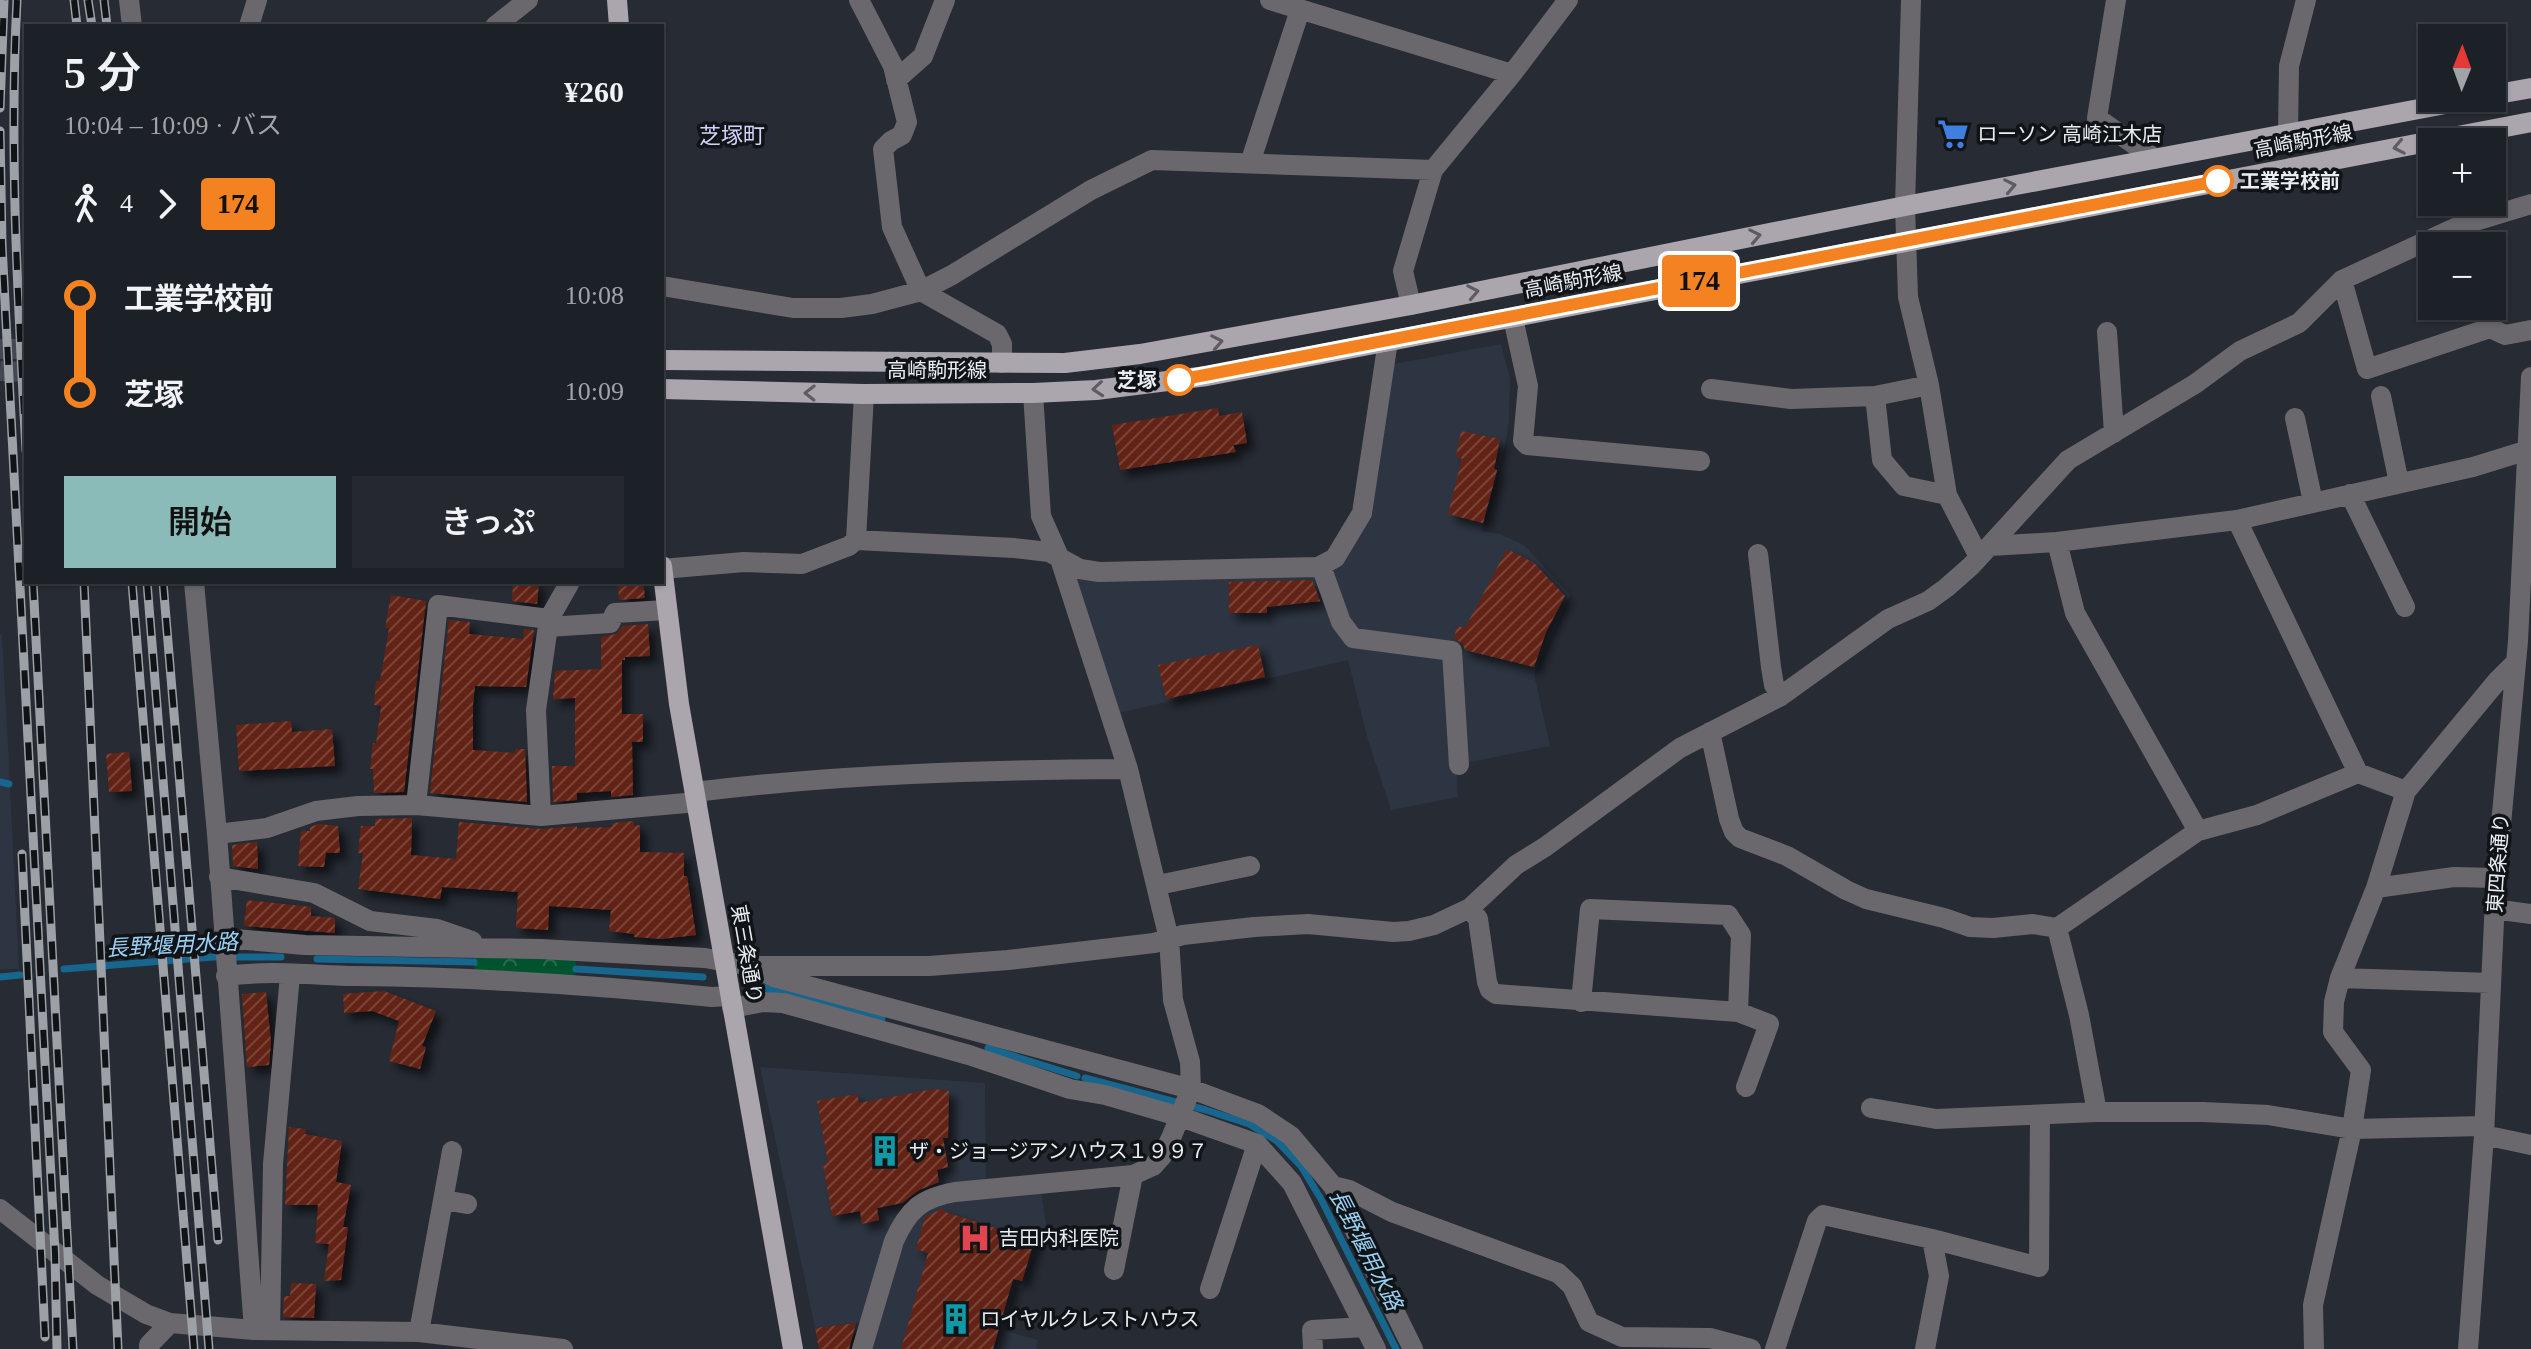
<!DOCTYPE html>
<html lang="ja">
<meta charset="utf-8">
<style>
body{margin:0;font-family:"Times New Roman","Noto Sans JP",serif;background:#25282f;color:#f1f3f6;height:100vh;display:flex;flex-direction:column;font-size:30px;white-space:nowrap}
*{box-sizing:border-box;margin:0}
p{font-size:26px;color:#a0a3a7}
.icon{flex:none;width:44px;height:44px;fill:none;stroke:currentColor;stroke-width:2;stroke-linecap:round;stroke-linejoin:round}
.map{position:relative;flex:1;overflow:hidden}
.side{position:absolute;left:24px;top:24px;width:640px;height:560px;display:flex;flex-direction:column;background:#1c2027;border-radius:0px;box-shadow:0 2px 6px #0004,0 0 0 2px #3a3e44}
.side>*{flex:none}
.badge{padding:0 16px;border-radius:6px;font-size:28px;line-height:52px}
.needle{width:52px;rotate:1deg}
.tools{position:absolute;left:2418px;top:24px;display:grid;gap:16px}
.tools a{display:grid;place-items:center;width:88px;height:88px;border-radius:0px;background:#1c2027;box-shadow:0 2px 6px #0004,0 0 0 2px #3a3e44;font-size:40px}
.map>.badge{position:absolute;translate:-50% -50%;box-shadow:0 0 0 4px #fff}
.legs{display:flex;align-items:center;gap:12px;height:88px;padding:0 40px;font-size:26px}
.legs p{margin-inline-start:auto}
.headline{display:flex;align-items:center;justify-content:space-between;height:136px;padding:0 40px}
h1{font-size:44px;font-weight:600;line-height:60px}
.primary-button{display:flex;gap:16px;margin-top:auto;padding:16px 40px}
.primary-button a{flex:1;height:92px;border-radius:0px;background:#8bbbb9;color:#111;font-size:32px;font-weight:600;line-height:92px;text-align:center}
.primary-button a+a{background:#25282f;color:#f1f3f6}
ul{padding:0 40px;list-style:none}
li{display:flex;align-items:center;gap:28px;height:96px;font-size:30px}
li i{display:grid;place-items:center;width:12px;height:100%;margin:0 10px;background:currentColor}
li i::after{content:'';width:20px;height:20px;margin:-10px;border:6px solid;border-radius:50%;background:#1c2027}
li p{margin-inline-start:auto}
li:first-child i{background:linear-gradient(#0000 50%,currentColor 0)}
li:last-child i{background:linear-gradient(currentColor 50%,#0000 0)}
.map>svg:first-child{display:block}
.built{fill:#2d3542}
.park{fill:url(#park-crowns)}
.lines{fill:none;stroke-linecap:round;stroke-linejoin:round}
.stream{stroke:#16668e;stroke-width:7}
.building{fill:url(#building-hatch);filter:url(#shadow)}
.major-tunnel{stroke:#434851;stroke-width:20;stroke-dasharray:20 10;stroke-linecap:butt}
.minor{stroke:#6b686d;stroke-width:20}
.major{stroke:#aba5ae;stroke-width:20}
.rail-casing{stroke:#9ca0a7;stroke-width:9}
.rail{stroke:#111417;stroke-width:6;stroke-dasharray:18;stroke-linecap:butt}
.oneway{stroke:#5e5c62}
.line-1-casing{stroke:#fff;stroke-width:18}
.line-1{stroke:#f58220;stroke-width:12}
.stop-1-dot{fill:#fff;stroke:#f58220;stroke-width:4}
.labels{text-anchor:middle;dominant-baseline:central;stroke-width:7;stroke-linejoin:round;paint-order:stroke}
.poi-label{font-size:20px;fill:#eaeef3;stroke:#111417;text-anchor:start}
.street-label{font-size:20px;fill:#eaeef3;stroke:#111417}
.stop-label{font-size:20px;font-weight:bold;fill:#eaeef3;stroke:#111417;text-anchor:start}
.neighbourhood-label{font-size:22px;fill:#d4d1fd;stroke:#111417}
.water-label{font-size:22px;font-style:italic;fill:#9ad2f5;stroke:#111417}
</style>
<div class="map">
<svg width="2531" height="1349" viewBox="0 0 2531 1349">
<defs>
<pattern id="park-crowns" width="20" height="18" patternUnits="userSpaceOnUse" patternTransform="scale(2)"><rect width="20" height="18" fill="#00532e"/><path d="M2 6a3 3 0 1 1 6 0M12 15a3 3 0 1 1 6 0" fill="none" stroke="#256c4d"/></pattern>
<pattern id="building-hatch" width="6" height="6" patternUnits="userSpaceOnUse" patternTransform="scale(2)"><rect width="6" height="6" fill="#642416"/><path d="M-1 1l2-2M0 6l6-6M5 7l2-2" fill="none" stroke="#7a4438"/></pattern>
<filter id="shadow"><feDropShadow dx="7" dy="7" stdDeviation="4" flood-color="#0009"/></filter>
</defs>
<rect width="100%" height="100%" fill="#262b34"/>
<path class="built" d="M 1501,344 L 1510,378 L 1509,421 L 1505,446 L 1482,531 L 1500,534 L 1524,545 L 1570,595 L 1534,674 L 1550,746 L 1456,765 L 1458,797 L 1391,810 L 1368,740 L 1348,660 L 1114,714 L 1072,576 L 1319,573 L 1344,554 L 1389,365 Z
M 0,635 L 2,635 L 10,782 L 0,780 Z
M 0,785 L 10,787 L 19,969 L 0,969 Z
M 760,1067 L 985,1083 L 986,1183 L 918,1199 L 862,1322 L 815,1328 Z
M 1041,1191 L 1049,1244 L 1038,1241 L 1023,1289 L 1015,1287 L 1003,1330 L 1038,1340 L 1036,1349 L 869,1349 L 908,1225 L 937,1200 Z"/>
<path class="park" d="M 475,953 L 576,958 L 575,978 L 474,973 Z"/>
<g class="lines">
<path class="stream" d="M 0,782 L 9,784
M 317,959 L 474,962
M 64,969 L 213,957 L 281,957
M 576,969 L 703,977
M 0,977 L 20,975
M 755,985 L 882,1019
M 988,1048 L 1077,1076
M 1085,1078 L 1206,1110 L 1249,1124 L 1277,1141 L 1301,1166 L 1321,1199 L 1396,1349"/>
</g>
<path class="building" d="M 1218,408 L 1219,416 L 1242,412 L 1247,443 L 1233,445 L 1236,452 L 1120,470 L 1112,425 Z
M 1461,431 L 1500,439 L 1494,469 L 1497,470 L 1483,523 L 1448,514 L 1462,458 L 1456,457 Z
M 1507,549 L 1534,563 L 1565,596 L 1546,632 L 1534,667 L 1465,650 L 1463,644 L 1454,638 L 1457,626 L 1465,628 Z
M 1312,580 L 1320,601 L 1267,607 L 1267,613 L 1229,613 L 1229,582 Z
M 513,582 L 539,582 L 537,604 L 512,601 Z
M 618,582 L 643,582 L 645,598 L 619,600 Z
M 391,595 L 426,601 L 404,792 L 374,793 L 373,769 L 370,769 L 373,743 L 376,743 L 381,706 L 374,705 L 376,681 L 380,681 L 389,628 L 385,628 Z
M 449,620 L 470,622 L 469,634 L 523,639 L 524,629 L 534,630 L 526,687 L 475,686 L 473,704 L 473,750 L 515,753 L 516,749 L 525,749 L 527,802 L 430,793 Z
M 648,624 L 650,656 L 625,657 L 625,660 L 622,660 L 622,714 L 643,714 L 643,742 L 632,742 L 633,795 L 611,797 L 611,791 L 577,793 L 577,800 L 553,802 L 552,766 L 575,766 L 575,698 L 553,699 L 555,671 L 601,669 L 601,637 L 616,634 L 623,626 Z
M 1258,645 L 1265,677 L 1166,699 L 1158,665 Z
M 291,721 L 292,732 L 332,729 L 335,766 L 239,771 L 236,725 Z
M 129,752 L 132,791 L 109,792 L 106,754 Z
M 412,818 L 411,855 L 456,859 L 459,822 L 542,829 L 577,826 L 577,828 L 612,827 L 612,823 L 634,821 L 634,826 L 640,825 L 640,852 L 684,853 L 684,876 L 687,876 L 696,935 L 661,939 L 634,937 L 634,934 L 609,931 L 611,910 L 549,906 L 548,930 L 516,928 L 518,892 L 442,887 L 440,899 L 358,889 L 363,853 L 358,853 L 361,826 L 375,826 L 375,819 Z
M 319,824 L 338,826 L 340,853 L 326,853 L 324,867 L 298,866 L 301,831 L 310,831 L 310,827 Z
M 257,842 L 258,869 L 233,866 L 232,845 Z
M 247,900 L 311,907 L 311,916 L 335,918 L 335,933 L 244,926 Z
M 384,991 L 436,1011 L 422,1046 L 426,1047 L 420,1069 L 389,1061 L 399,1021 L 372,1011 L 344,1013 L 343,994 Z
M 266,992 L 271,1042 L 269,1065 L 247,1067 L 242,994 Z
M 934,1089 L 949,1091 L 948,1138 L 943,1138 L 948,1167 L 937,1170 L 939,1182 L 919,1190 L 902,1203 L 877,1208 L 879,1220 L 862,1224 L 860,1211 L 832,1216 L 823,1164 L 828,1163 L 817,1101 L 857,1094 L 859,1103 Z
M 289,1127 L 306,1129 L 305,1134 L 342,1141 L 336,1182 L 351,1185 L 343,1227 L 348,1227 L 341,1280 L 324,1281 L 329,1244 L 315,1243 L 318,1205 L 285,1205 Z
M 944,1208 L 945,1212 L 1014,1234 L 1016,1229 L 1036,1235 L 1022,1281 L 1013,1279 L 993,1349 L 901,1349 L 928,1253 L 916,1249 L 925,1217 Z
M 291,1283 L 316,1284 L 314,1318 L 283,1317 L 284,1296 L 290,1296 Z
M 856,1323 L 849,1349 L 819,1349 L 815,1328 Z"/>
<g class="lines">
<path class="major-tunnel" d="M 0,349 L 26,349
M 0,371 L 26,372"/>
<path class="minor" d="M 129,0 L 132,26
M 859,0 L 893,66 L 907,122 L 902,135 L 891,141 L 883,149 L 892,227 L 921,291 L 997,334 L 1002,344 L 1002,363
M 1270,0 L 1512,74
M 1911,0 L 1905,206 L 1908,297 L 1929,385 L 1947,495 L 1979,557
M 2116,0 L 2097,118 L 2155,159
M 249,26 L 257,0
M 495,26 L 528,0
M 896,80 L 923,56 L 945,0
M 2288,134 L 2289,66 L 2306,0
M 1250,163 L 1300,10
M 2342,280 L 2367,369 L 2490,328 L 2505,335 L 2531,330
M 662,286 L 793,308 L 841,308 L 872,304 L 921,291 L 952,275 L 1091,190 L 1152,160 L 1433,170
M 1411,305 L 1403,271 L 1433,170 L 1512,74 L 1568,0
M 1513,318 L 1528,386 L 1523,441 L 1527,445 L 1700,461
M 2107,332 L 2114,433
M 1929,385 L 1875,396 L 1882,460 L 1904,486 L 1947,495
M 1711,389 L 1791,399 L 1875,396
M 2381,396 L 2399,483
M 2295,418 L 2313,502
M 2350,494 L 2405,607
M 2237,520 L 2358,773
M 856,540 L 864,394
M 2057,542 L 2075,613 L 2198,831
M 1990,546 L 2057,542 L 2237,520 L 2473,467 L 2531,449
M 1758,554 L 1771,667 L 1774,685 L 1781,696
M 1321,566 L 1341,622 L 1353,638 L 1452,651 L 1459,765
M 662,569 L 744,562 L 802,564 L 849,546 L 856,540 L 1014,548 L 1049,552 L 1080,569 L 1099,572 L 1318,567 L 1335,558 L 1362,513 L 1388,341
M 194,582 L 217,834 L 254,1330
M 548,627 L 610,623 L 615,613 L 667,610
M 1710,732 L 1729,819 L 1734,832 L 1740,838 L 1787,856 L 1846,890 L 1866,899 L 1944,918 L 1970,927 L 1993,928 L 2033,924 L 2057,928 L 2079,1015 L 2097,1112 L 2203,1112 L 2268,1115 L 2352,1129 L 2484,1126
M 695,792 C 839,774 983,770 1128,769
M 416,805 L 438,605 L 549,619
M 541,816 L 536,710 L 549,619 L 570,582
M 217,834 L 267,828 L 316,811 L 358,806 L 416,805 L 541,816 L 697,802
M 219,877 L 314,893 L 370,921 L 437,929 L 472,941
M 1158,885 L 1250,866
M 2376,888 L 2454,877 L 2496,878
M 1470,908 L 1478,919 L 1487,982 L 1490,990 L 1496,994 L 1738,1012 L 1769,1024 L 1746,1087
M 2494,909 L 2531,914
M 2057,928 L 2198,831 L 2257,815 L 2358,773 L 2406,791
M 223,938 L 305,945 L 540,949 L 705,958 L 749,966 L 929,966 L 1008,960 L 1154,943 L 1183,935 L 1254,927 L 1308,924 L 1393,932 L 1409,931 L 1434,925 L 1470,908 L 1516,865 L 1545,847 L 1680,748 L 1781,696 L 1888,619 L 1928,601 L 1946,588 L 1971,566 L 2068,460 L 2195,384 L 2240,351 L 2299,323 L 2342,280 L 2459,226 L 2531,204
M 762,971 L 774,977 L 1191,1089 L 1258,1114 L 1291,1136 L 1333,1186 L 1413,1349
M 226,976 C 267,970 312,975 354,976 C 473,977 592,985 712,997 L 729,996
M 2340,978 L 2491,983
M 1581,1002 L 1590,909 L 1728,915 L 1741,935 L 1738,1012
M 732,1008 L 763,1002 L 783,1003 L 969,1055 L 1070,1089 L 1105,1095 L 1181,1117 L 1257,1144 L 1292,1183 L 1376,1349
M 1871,1108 L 1936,1119 L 2097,1112
M 2484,1135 L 2531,1145
M 1333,1186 L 1349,1190 L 1392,1212 L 1558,1273 L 1572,1286 L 1589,1322 L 1622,1337 L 1710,1338 L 1751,1349
M 444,1200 L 467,1204
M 0,1209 L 97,1285 L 146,1314 L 170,1323 L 254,1330 L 419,1332 L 563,1349
M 1114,1270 L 1133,1175
M 1210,1289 L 1257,1144
M 270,1330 L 273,1164 L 290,975
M 419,1332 L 452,1151
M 149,1349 L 149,1345 L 170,1323
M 862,1349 L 894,1241 C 908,1210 921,1198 955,1192 L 1133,1175 L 1153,1166 L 1162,1156 L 1171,1138 L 1191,1089 L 1190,1062 L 1173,1000 L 1169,939 L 1128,769 L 1060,559 L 1041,516 L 1033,393
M 1313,1349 L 1312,1330 L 1365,1327
M 1775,1349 L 1817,1221 L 1823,1215 L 1932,1239 L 2039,1267 L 2040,1115
M 1925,1349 L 1939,1276 L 1932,1239
M 2314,1349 L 2313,1305 L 2352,1129 L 2361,1070 L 2333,1032 L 2334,1002 L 2340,978 L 2376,888 L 2406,791 L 2498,680 L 2515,663
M 2468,1349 L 2484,1135 L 2496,878 L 2518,641 L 2531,377"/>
<path class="major" d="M 617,0 L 619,26
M 2492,95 L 2531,88
M 662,360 L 1065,363 L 1140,354 L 1411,305 L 1905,206 L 2477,98
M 662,389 L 864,394 L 1033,393 L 1096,390 L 1207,376 L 2531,122
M 662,566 L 679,704 L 793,1349"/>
<defs>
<path id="rail" d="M 17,0 C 9,150 18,301 26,451
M 74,0 L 77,26
M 88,0 L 92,26
M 104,0 L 107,26
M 0,108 L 4,0
M 0,131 L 2,245 L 55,1253 L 57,1349
M 33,582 L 73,1349
M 84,582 L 118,1349
M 132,582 L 194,1349
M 147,582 L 209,1349
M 163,582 L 218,1240
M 22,854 L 45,1337"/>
</defs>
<use href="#rail" class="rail-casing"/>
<use href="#rail" class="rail"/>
</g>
<defs><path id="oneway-chevron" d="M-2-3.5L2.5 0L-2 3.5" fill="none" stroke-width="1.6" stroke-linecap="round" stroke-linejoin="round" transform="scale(2)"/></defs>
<g class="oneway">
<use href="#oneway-chevron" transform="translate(2399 147) rotate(169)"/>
<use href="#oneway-chevron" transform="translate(2010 186) rotate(-11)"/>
<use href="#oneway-chevron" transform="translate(1755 236) rotate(-11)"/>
<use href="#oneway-chevron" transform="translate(1473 292) rotate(-11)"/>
<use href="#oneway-chevron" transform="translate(1217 342) rotate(-11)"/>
<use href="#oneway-chevron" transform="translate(1098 389) rotate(175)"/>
<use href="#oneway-chevron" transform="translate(810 393) rotate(-179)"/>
</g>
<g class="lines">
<defs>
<path id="line-1" d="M 1179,380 L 2218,181"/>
</defs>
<use href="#line-1" class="line-1-casing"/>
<use href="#line-1" class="line-1"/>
</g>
<defs>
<symbol id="supermarket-bare" viewBox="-9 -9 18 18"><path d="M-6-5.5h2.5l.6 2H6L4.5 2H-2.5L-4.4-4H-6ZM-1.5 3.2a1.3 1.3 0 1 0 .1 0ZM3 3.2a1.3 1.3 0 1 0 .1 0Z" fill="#3f7fe0" stroke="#111417" stroke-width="2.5" paint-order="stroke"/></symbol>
<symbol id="building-bare" viewBox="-9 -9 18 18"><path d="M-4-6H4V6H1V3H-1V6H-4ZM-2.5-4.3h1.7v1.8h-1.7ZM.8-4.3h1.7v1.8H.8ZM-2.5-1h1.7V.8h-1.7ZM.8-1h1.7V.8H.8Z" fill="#0f9aa8" stroke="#111417" stroke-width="2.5" paint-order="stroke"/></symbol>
<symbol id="hospital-bare" viewBox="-9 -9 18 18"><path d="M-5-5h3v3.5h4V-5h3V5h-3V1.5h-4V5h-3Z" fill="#e0444e" stroke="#111417" stroke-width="2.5" paint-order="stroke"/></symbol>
</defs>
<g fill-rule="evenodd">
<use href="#supermarket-bare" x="1931" y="112" width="44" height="44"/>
<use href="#building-bare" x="863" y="1129" width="44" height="44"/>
<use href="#hospital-bare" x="953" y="1216" width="44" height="44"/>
<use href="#building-bare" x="934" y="1297" width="44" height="44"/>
</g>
<g class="stop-1-dot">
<circle cx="2218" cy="181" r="14"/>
<circle cx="1179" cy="380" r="14"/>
</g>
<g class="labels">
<g class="poi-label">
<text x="1977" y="134">ローソン 高崎江木店</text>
<text x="909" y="1151">ザ・ジョージアンハウス１９９７</text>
<text x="999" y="1238">吉田内科医院</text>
<text x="980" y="1319">ロイヤルクレストハウス</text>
</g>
<g class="street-label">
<text transform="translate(2303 141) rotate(-11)">高崎駒形線</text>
<text transform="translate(1573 281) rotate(-11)">高崎駒形線</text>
<text x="937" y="370">高崎駒形線</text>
<text transform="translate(2498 863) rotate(-86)">東四条通り</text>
<text transform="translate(747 954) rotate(80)">東三条通り</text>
</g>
<g class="stop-label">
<text x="2240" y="181">工業学校前</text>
<text x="1157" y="380" text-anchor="end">芝塚</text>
</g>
<g class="neighbourhood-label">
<text x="732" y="135">芝塚町</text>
</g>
<g class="water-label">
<text transform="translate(172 945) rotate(-3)">長野堰用水路</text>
<text transform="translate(1366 1250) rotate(63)">長野堰用水路</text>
</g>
</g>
</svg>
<div class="tools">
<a><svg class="needle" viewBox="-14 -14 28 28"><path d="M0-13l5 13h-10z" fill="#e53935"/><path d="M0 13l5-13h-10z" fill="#a0a3a7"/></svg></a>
<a>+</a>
<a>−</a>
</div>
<b class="badge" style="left:1699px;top:281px;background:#f58220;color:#111">174</b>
<section class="side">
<div class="headline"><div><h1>5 分</h1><p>10:04 – 10:09 · バス</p></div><b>¥260</b></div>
<div class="legs"><svg class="icon" aria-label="walk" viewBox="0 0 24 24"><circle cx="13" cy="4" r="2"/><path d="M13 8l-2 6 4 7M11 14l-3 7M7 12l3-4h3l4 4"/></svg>4<svg class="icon" aria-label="forward" viewBox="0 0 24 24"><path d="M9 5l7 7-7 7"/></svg><b class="badge" style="background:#f58220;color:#111">174</b></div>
<ul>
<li><i style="color:#f58220"></i><b>工業学校前</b><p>10:08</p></li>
<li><i style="color:#f58220"></i><b>芝塚</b><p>10:09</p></li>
</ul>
<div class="primary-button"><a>開始</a><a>きっぷ</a></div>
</section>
</div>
